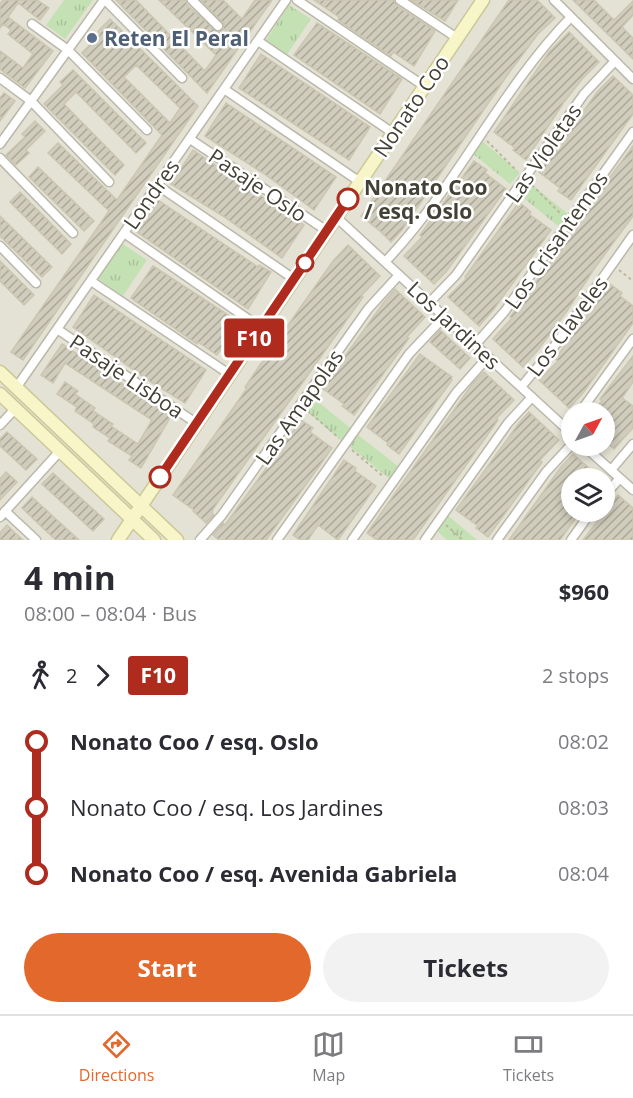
<!DOCTYPE html>
<meta charset="utf-8">
<style>
body{margin:0;font-family:"Open Sans",sans-serif;background:#f2f2f3;color:#2b2b33;height:100vh;display:flex;flex-direction:column;font-size:22px;white-space:nowrap}
*{box-sizing:border-box;margin:0}
p{font-size:20px;color:#7c7c81}
.icon{flex:none;width:33px;height:33px;fill:none;stroke:currentColor;stroke-width:2;stroke-linecap:round;stroke-linejoin:round}
.map{position:relative;height:540px;overflow:hidden}
.side{display:flex;flex-direction:column;background:#fff;flex:1}
.side>*{flex:none}
.badge{padding:0 12px;border-radius:4px;font-size:21px;line-height:39px}
.needle{width:39px;rotate:50deg}
.buttons{position:absolute;left:561px;top:402px;display:grid;gap:12px}
.buttons a{display:grid;place-items:center;width:54px;height:54px;border-radius:50%;background:#fff;box-shadow:0 3px 9px #0003;font-size:30px}
.map>.badge{position:absolute;translate:-50% -50%;box-shadow:0 0 0 3px #fff}
.legs{display:flex;align-items:center;gap:9px;height:66px;padding:0 24px;font-size:20px}
.legs p{margin-inline-start:auto}
.head{display:flex;align-items:center;justify-content:space-between;height:102px;padding:0 24px}
h1{font-size:33px;font-weight:700;line-height:45px}
.cta{display:flex;gap:12px;margin-top:auto;padding:12px 24px}
.cta a{flex:1;height:69px;border-radius:36px;background:#e3682b;color:#fff;font-size:24px;font-weight:700;line-height:69px;text-align:center}
.cta a+a{background:#f2f2f3;color:#2b2b33}
ul{padding:0 24px;list-style:none}
li{display:flex;align-items:center;gap:21px;height:66px;font-size:22px}
li i{display:grid;place-items:center;width:9px;height:100%;margin:0 8px;background:currentColor}
li i::after{content:'';width:15px;height:15px;margin:-8px;border:4px solid;border-radius:50%;background:#fff}
li p{margin-inline-start:auto}
li:first-child i{background:linear-gradient(#0000 50%,currentColor 0)}
li:last-child i{background:linear-gradient(currentColor 50%,#0000 0)}
.menu{display:flex;justify-content:space-around;align-items:center;height:84px;border-top:2px solid #e1e1e2;background:#fff;font-size:16px;color:#7c7c81}
.menu a{display:grid;justify-items:center;gap:3px}
.menu .current{color:#e3682b}
.map>svg:first-child{display:block}
.residential{fill:#e4e2d4;fill-rule:evenodd}
.grass{fill:url(#grass-tufts)}
.building{fill:url(#building-hatch);stroke:#cbc6b1;stroke-width:1.5;fill-rule:evenodd}
.lines{fill:none;stroke-linecap:round;stroke-linejoin:round}
.minor-casing{stroke:#bbb8aa;stroke-width:11}
.secondary-casing{stroke:#ccc89a;stroke-width:15}
.path{stroke:#bbb69c;stroke-width:2;stroke-dasharray:3 3;stroke-linecap:butt}
.minor{stroke:#fff;stroke-width:8}
.secondary{stroke:#f8f6c8;stroke-width:12}
.line-1-casing{stroke:#fff;stroke-width:14}
.line-1{stroke:#af2b1e;stroke-width:9}
.service-dot{fill:#5c6f8a;stroke:#fff;stroke-width:2}
.stop-1-dot{fill:#fff;stroke:#af2b1e;stroke-width:3}
.labels{text-anchor:middle;dominant-baseline:central;stroke-width:5;stroke-linejoin:round;paint-order:stroke}
.service-label{font-size:21px;font-weight:bold;fill:#4e5e75;stroke:#fff;text-anchor:start}
.street-label{font-size:21px;fill:#434036;stroke:#fff}
.stop-label{font-size:21px;font-weight:bold;fill:#434036;stroke:#fff;text-anchor:start}
</style>
<div class="map">
<svg width="633" height="540" viewBox="0 0 633 540">
<defs>
<pattern id="grass-tufts" width="24" height="20" patternUnits="userSpaceOnUse" patternTransform="scale(1.5)"><rect width="24" height="20" fill="#c4e1b3"/><path d="M3 7l-1-3M5 7V3M7 7l1-3M15 17l-1-3M17 17v-4M19 17l1-3" fill="none" stroke="#aac29b"/></pattern>
<pattern id="building-hatch" width="6" height="6" patternUnits="userSpaceOnUse" patternTransform="scale(1.5)"><rect width="6" height="6" fill="#d1cdbd"/><path d="M-1 1l2-2M0 6l6-6M5 7l2-2" fill="none" stroke="#aba89a"/></pattern>
</defs>
<rect width="100%" height="100%" fill="#f1f0e6"/>
<path class="residential" d="M 0,0 L 633,0 L 633,540 L 0,540 ZM 572,412 L 604,412 L 604,446 L 572,446 ZM 572,478 L 604,478 L 604,512 L 572,512 Z"/>
<path class="grass" d="M 64,0 L 93,0 L 65,39 L 46,25 Z
M 289,5 L 311,19 L 286,56 L 265,42 Z
M 482,141 L 520,173 L 510,184 L 472,153 Z
M 530,183 L 568,214 L 558,226 L 520,195 Z
M 121,243 L 147,260 L 123,296 L 97,278 Z
M 312,397 L 353,430 L 343,442 L 303,408 Z
M 358,435 L 399,467 L 390,479 L 349,446 Z
M 446,514 L 477,540 L 447,540 L 436,530 Z"/>
<path class="building" d="M 3,0 L 37,0 L 49,8 L 40,20 L 18,3 L 8,17 L 53,51 L 25,88 L 0,69 L 0,51 L 23,68 L 33,54 L 8,34 L 11,30 L 3,24 L 0,28 L 0,4 Z
M 116,0 L 136,0 L 205,71 L 216,55 L 159,0 L 186,0 L 187,5 L 217,32 L 223,30 L 224,24 L 201,0 L 223,0 L 242,19 L 255,0 L 272,0 L 207,93 Z
M 314,0 L 394,0 L 396,5 L 435,31 L 414,66 L 393,52 L 391,56 L 338,20 L 339,17 Z
M 411,0 L 458,0 L 445,21 Z
M 509,0 L 537,0 L 555,18 L 538,34 L 506,77 L 402,230 L 391,242 L 380,231 L 361,216 Z
M 573,0 L 594,0 L 614,20 L 633,1 L 633,15 L 622,27 L 633,38 L 633,59 Z
M 110,19 L 198,106 L 23,360 L 11,352 L 109,211 L 48,153 L 58,143 L 117,200 L 162,135 L 82,53 L 100,34 L 98,31 ZM 136,65 L 180,108 L 170,123 L 124,77 Z
M 317,23 L 402,79 L 380,114 L 294,55 Z
M 569,32 L 599,62 L 583,78 L 564,102 L 526,160 L 513,150 L 515,148 L 494,132 L 549,52 Z
M 261,54 L 370,127 L 349,160 L 239,88 Z
M 73,70 L 146,143 L 136,153 L 76,92 L 64,104 L 124,165 L 115,175 L 44,104 L 63,85 L 60,82 Z
M 613,76 L 633,95 L 633,114 L 571,200 L 558,191 L 560,188 L 539,172 L 598,91 Z
M 4,93 L 15,101 L 0,121 L 0,98 Z
M 226,103 L 336,177 L 314,210 L 263,173 L 205,136 Z
M 35,121 L 45,131 L 26,150 L 29,153 L 16,165 L 6,155 L 25,137 L 22,134 Z
M 633,146 L 633,216 L 594,269 L 567,311 L 538,350 L 523,367 L 493,339 L 512,318 L 510,317 L 555,256 L 554,255 L 568,234 Z
M 193,150 L 304,225 L 282,258 L 223,216 L 171,184 Z
M 474,161 L 487,170 L 485,173 L 506,189 L 446,272 L 434,284 L 404,256 L 422,237 L 420,235 Z
M 38,167 L 94,221 L 84,231 L 29,177 Z
M 20,192 L 71,244 L 62,254 L 10,202 Z
M 158,200 L 258,267 L 259,265 L 271,272 L 248,309 L 137,232 Z
M 519,202 L 531,212 L 529,214 L 551,230 L 494,309 L 479,326 L 448,297 L 467,278 L 465,277 Z
M 0,216 L 52,267 L 42,277 L 0,236 Z
M 348,245 L 380,276 L 361,296 L 363,297 L 303,382 L 213,509 L 212,513 L 214,515 L 206,523 L 193,511 L 194,510 L 173,495 L 247,388 L 245,387 L 260,365 L 333,261 Z
M 0,261 L 34,295 L 24,305 L 0,281 Z
M 153,266 L 239,322 L 217,355 L 198,342 L 197,344 L 131,298 Z
M 610,284 L 622,293 L 620,296 L 633,306 L 633,323 L 583,393 L 569,408 L 539,380 L 558,361 L 555,359 Z
M 395,289 L 425,317 L 407,337 L 409,338 L 354,415 L 342,406 L 344,404 L 322,388 L 384,302 Z
M 94,295 L 206,370 L 185,403 L 151,382 L 73,327 Z
M 440,330 L 470,358 L 460,369 L 430,342 Z
M 62,344 L 171,416 L 141,468 L 129,460 L 132,456 L 108,441 L 110,438 L 93,427 L 94,424 L 75,411 L 77,407 L 57,394 L 65,382 L 78,391 L 75,394 L 95,408 L 93,411 L 113,424 L 111,426 L 138,444 L 152,420 L 65,363 L 53,383 L 41,375 Z
M 420,354 L 452,377 L 451,379 L 452,380 L 399,454 L 387,445 L 388,443 L 367,427 Z
M 633,356 L 633,382 L 622,398 L 633,406 L 633,428 L 614,449 L 604,440 L 604,412 L 592,412 L 602,401 L 600,399 Z
M 484,372 L 514,400 L 496,419 L 498,420 L 413,540 L 377,540 L 367,533 L 473,383 Z
M 529,412 L 559,440 L 540,460 L 542,462 L 488,537 L 476,528 L 478,526 L 456,510 L 519,423 Z
M 301,420 L 313,428 L 310,432 L 332,448 L 320,465 L 266,540 L 219,540 L 213,535 L 223,523 L 225,525 Z
M 7,432 L 37,459 L 26,470 L 0,446 L 0,439 Z
M 573,454 L 600,478 L 572,478 L 572,512 L 580,512 L 560,540 L 509,540 L 561,467 Z
M 344,460 L 356,468 L 355,471 L 376,486 L 338,540 L 318,525 L 308,540 L 300,540 L 293,535 Z
M 6,472 L 17,482 L 0,500 L 0,479 Z
M 53,473 L 104,519 L 93,531 L 42,484 Z
M 618,495 L 633,508 L 633,540 L 583,540 Z
M 32,497 L 57,520 L 79,540 L 56,540 L 46,531 L 22,508 Z
M 7,525 L 13,531 L 23,540 L 0,540 L 0,533 Z"/>
<g class="lines">
<defs>
<path id="minor" d="M 105,0 L 182,78
M 192,0 L 218,26
M 297,0 L 424,86
M 400,0 L 457,38
M 554,0 L 633,79
M 32,24 L 68,50 L 147,130
M 258,41 L 393,133
M 0,78 L 31,101 L 109,182
M 224,89 L 360,182
M 190,139 L 327,231
M 0,144 L 104,0
M 0,158 L 73,233
M 157,185 L 294,279
M 336,217 L 572,434
M 124,233 L 261,328
M 0,246 L 36,283
M 385,262 C 456,188 499,91 571,17
M 91,281 L 229,374
M 429,303 L 456,275 L 584,94 L 615,61
M 57,329 L 196,423
M 475,345 L 505,311 L 633,132
M 521,387 L 551,351 L 633,235
M 16,388 L 286,0
M 580,412 L 633,339
M 0,425 L 15,409
M 584,446 L 633,490
M 611,470 L 633,444
M 604,496 L 620,478
M 5,511 L 36,540
M 0,517 L 60,451
M 200,540 L 222,515 L 368,309 L 399,275
M 277,540 L 409,354 L 444,317
M 352,540 L 456,393 L 488,357
M 425,540 L 508,423 L 532,397
M 497,540 L 546,472 L 572,444
M 571,540 L 591,512"/>
<path id="secondary" d="M 0,372 L 177,540
M 0,394 L 154,540
M 118,540 L 483,0"/>
</defs>
<use href="#minor" class="minor-casing"/>
<use href="#secondary" class="secondary-casing"/>
<path class="path" d="M 487,141 L 517,171
M 532,185 L 562,215
M 619,270 L 633,281
M 307,410 L 339,438
M 352,450 L 384,477
M 446,525 L 463,540"/>
<use href="#minor" class="minor"/>
<use href="#secondary" class="secondary"/>
</g>
<g class="lines">
<defs>
<path id="line-1" d="M 160,477 L 348,199"/>
</defs>
<use href="#line-1" class="line-1-casing"/>
<use href="#line-1" class="line-1"/>
</g>
<circle class="service-dot" cx="92" cy="38" r="6"/>
<g class="stop-1-dot">
<circle cx="348" cy="199" r="10"/>
<circle cx="305" cy="263" r="8"/>
<circle cx="160" cy="477" r="10"/>
</g>
<g class="labels">
<g class="service-label">
<text x="104" y="38">Reten El Peral</text>
</g>
<g class="street-label">
<text transform="translate(411 106) rotate(-56)">Nonato Coo</text>
<text transform="translate(543 153) rotate(-55)">Las Violetas</text>
<text transform="translate(258 185) rotate(34)">Pasaje Oslo</text>
<text transform="translate(151 194) rotate(-55)">Londres</text>
<text transform="translate(556 240) rotate(-55)">Los Crisantemos</text>
<text transform="translate(454 325) rotate(43)">Los Jardines</text>
<text transform="translate(567 326) rotate(-53)">Los Claveles</text>
<text transform="translate(127 376) rotate(34)">Pasaje Lisboa</text>
<text transform="translate(299 407) rotate(-55)">Las Amapolas</text>
</g>
<g class="stop-label">
<text x="364" y="187">Nonato Coo<tspan x="364" dy="24">/ esq. Oslo</tspan></text>
</g>
</g>
</svg>
<div class="buttons">
<a><svg class="needle" viewBox="-14 -14 28 28"><path d="M0-13l5 13h-10z" fill="#e53935"/><path d="M0 13l5-13h-10z" fill="#7c7c81"/></svg></a>
<a><svg class="icon" aria-label="layers" viewBox="0 0 24 24"><path d="M12 4l9 5-9 5-9-5zM3 14l9 5 9-5"/></svg></a>
</div>
<b class="badge" style="left:254px;top:338px;background:#af2b1e;color:#fff">F10</b>
</div>
<section class="side">
<div class="head"><div><h1>4 min</h1><p>08:00 – 08:04 · Bus</p></div><b>$960</b></div>
<div class="legs"><svg class="icon" aria-label="walk" viewBox="0 0 24 24"><circle cx="13" cy="4" r="2"/><path d="M13 8l-2 6 4 7M11 14l-3 7M7 12l3-4h3l4 4"/></svg>2<svg class="icon" aria-label="forward" viewBox="0 0 24 24"><path d="M9 5l7 7-7 7"/></svg><b class="badge" style="background:#af2b1e;color:#fff">F10</b><p>2 stops</p></div>
<ul>
<li><i style="color:#af2b1e"></i><b>Nonato Coo / esq. Oslo</b><p>08:02</p></li>
<li><i style="color:#af2b1e"></i><span>Nonato Coo / esq. Los Jardines</span><p>08:03</p></li>
<li><i style="color:#af2b1e"></i><b>Nonato Coo / esq. Avenida Gabriela</b><p>08:04</p></li>
</ul>
<div class="cta"><a>Start</a><a>Tickets</a></div>
</section>
<nav class="menu">
<a class="current"><svg class="icon" aria-label="directions" viewBox="0 0 24 24"><path d="M12 3l9 9-9 9-9-9zM9 14v-3h6M13 9l2 2-2 2"/></svg>Directions</a>
<a><svg class="icon" aria-label="map" viewBox="0 0 24 24"><path d="M3 6l6-2 6 2 6-2v14l-6 2-6-2-6 2zM9 4v14M15 6v14"/></svg>Map</a>
<a><svg class="icon" aria-label="tickets" viewBox="0 0 24 24"><path d="M3 7h18v10H3zM15 7v10"/></svg>Tickets</a>
</nav>
